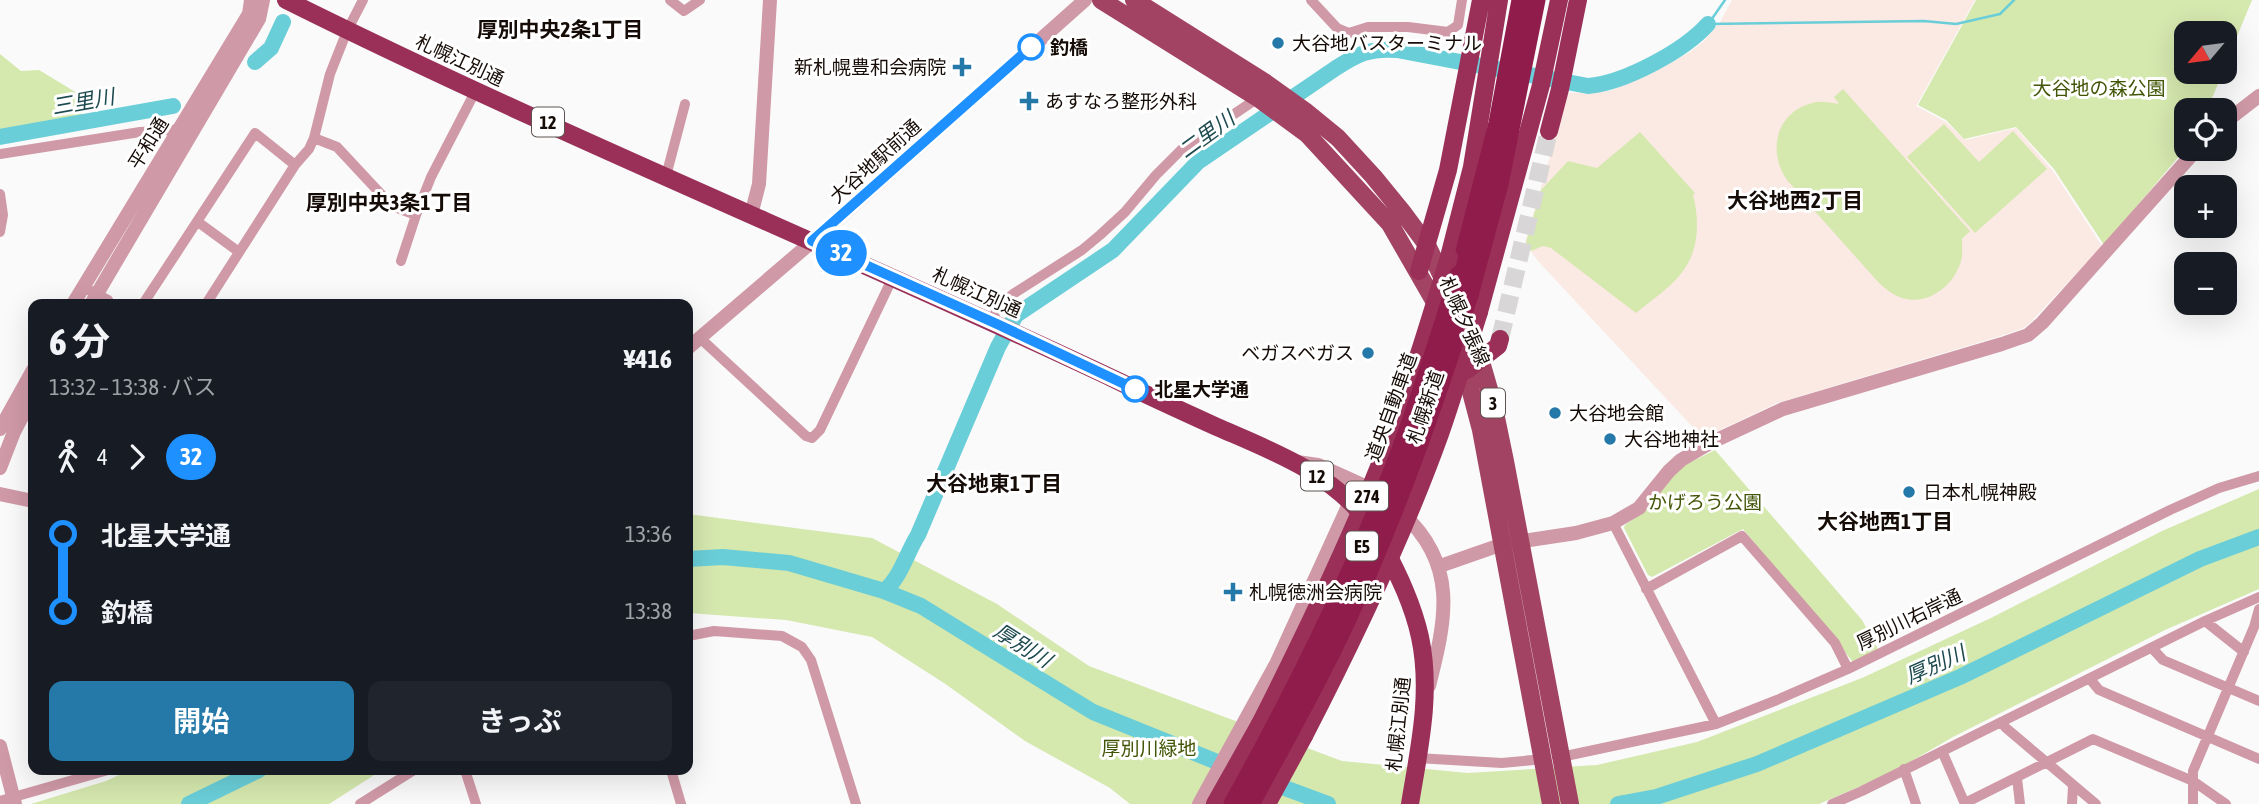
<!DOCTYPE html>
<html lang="ja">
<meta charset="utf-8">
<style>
body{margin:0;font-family:"Asap Condensed","Noto Sans JP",sans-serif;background:#20242c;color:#f1f3f6;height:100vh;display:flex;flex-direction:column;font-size:26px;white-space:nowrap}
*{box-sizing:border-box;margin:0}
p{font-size:23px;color:#9ea1a6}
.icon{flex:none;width:38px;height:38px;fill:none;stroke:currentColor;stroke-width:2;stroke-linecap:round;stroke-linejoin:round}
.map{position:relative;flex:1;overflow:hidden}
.drawer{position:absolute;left:28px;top:299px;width:665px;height:476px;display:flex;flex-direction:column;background:#171b24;border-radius:14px;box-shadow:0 7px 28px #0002}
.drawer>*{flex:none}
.badge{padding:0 14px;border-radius:23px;font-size:24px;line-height:46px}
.needle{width:46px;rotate:241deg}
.controls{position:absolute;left:2174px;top:21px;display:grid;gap:14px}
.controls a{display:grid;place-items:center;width:63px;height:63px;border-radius:14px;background:#171b24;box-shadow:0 7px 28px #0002;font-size:35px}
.map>.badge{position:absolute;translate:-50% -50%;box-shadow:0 0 0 4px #fff}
.legs{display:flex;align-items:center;gap:10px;height:77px;padding:0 21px;font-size:23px}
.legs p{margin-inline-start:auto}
.headline{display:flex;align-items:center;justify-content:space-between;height:119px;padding:0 21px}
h1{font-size:38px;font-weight:700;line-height:52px}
.button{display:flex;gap:14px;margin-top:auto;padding:14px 21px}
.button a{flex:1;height:80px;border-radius:14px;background:#2579a9;color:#fff;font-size:28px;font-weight:700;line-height:80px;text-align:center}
.button a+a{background:#20242c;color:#f1f3f6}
ul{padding:0 21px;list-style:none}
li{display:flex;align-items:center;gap:24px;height:77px;font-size:26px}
li i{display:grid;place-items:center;width:10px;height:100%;margin:0 9px;background:currentColor}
li i::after{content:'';width:18px;height:18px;margin:-9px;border:5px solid;border-radius:50%;background:#171b24}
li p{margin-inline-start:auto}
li:first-child i{background:linear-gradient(#0000 50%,currentColor 0)}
li:last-child i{background:linear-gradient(currentColor 50%,#0000 0)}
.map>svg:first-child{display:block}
.built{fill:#fbeae3}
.green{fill:#d5e8ae}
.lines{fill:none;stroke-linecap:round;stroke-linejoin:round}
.stream{stroke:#6aced8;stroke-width:2.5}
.river{stroke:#6aced8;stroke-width:16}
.trunk-tunnel{stroke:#d8d6d6;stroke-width:18;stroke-dasharray:18 9;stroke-linecap:butt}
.minor{stroke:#d099a7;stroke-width:10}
.tertiary{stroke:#d099a7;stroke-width:14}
.primary{stroke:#a34363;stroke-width:18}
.trunk{stroke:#9a3058;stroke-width:18}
.motorway{stroke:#901c4c;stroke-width:19}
.trunk-bridge{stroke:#9a3058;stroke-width:18}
.motorway-bridge{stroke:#901c4c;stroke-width:19}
.line-1-casing{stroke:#fff;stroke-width:16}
.line-1{stroke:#1e90ff;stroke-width:10}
.poi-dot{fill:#2579a9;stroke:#fff;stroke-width:2.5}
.stop-1-dot{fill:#fff;stroke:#1e90ff;stroke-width:3.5}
.labels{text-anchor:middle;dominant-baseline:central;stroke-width:6;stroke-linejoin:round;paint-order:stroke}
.shield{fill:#fff;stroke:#5c5551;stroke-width:2}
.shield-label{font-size:18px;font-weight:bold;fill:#160c07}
.poi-label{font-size:19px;fill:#160c07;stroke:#fff;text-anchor:start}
.stop-label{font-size:19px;font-weight:bold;fill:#160c07;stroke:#fff;text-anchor:start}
.street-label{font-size:19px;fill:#160c07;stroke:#fff}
.park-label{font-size:19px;fill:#425506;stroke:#fff}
.neighbourhood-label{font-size:21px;font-weight:bold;fill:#160c07;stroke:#fff}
.water-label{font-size:21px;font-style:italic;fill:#1d4a4f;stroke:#fff}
</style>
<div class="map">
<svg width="2259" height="804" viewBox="0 0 2259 804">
<rect width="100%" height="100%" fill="#fafafa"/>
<path class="built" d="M 1732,0 L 1975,0 L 1916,106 L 1946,122 L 1965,140 L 2016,128 L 2053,171 L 2102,246 L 2030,323 L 2023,328 L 2007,334 L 1777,403 L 1703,438 L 1537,260 L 1525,243 L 1568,93 L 1610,91 L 1667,65 L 1690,52 L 1703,42 L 1720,22 Z"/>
<path class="green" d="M 1976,0 L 2252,0 L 2224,68 L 2224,33 L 2186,33 L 2186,72 L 2223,72 L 2207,110 L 2186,110 L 2186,148 L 2104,245 L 2054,169 L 2016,127 L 1964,139 L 1946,120 L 1918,105 Z
M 0,54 L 21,71 L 39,70 L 77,93 L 84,119 L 0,137 Z
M 1843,89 L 1970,231 L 1962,239 C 1962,246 1963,254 1961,261 C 1954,286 1928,306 1902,298 C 1893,295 1886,289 1879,283 L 1787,180 C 1766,150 1777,109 1817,102 C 1824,101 1832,103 1839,104 L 1834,97 Z
M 1944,124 L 1979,162 L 2013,131 L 2047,169 L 1975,233 L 1907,157 Z
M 1640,132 L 1695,193 L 1693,195 C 1696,206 1697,216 1697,227 C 1696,272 1667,288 1636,313 L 1551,248 L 1543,246 L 1531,251 L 1526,242 L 1541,190 L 1568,161 L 1597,168 Z
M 1715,450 L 1862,620 L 1879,651 L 1853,662 L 1743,529 L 1652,577 L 1648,575 L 1624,528 L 1625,525 L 1648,509 L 1671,478 L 1685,465 Z
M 2259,489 L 2259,589 L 2165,630 L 1953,737 L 1891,773 L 1819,804 L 1130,804 L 1110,788 L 1025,741 L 944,683 L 872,637 L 786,620 L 688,613 L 688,514 L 872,538 L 997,604 L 1089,666 L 1342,761 L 1468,773 L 1597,765 L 1697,742 L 1862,678 L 1991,618 L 2162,531 Z
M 130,770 L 382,770 L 329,804 L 31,804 L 106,781 Z"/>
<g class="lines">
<path class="stream" d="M 1709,23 L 1725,0
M 1708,24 L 1924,21 L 1956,24 L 2000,14 L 2014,0"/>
<path class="river" d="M 255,62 L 271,48 L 283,22
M 0,137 L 173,106
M 688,559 L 723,557 L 789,563 L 884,591 L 921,606 L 1093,712 L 1232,768
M 884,591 C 900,579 907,552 918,535 L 998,347 L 1016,315 L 1113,250 L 1198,162 L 1336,68 C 1358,54 1369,48 1397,50 L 1588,86 C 1624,83 1684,51 1708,24
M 1266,781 L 1328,804
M 189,804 L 259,770
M 1618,804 L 1656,797 L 1757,764 L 1960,677 L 2200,559 L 2259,537"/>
<path class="trunk-tunnel" d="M 1500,339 L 1549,131"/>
<path class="minor" d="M 670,0 L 684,11 L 700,0
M 1311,0 L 1337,28 L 1349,33 L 1368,27 L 1408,27 L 1448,32 L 1458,25 L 1462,0
M 314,138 L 337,147 L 392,206 L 416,215
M 0,154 L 140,132 L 183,129
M 666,176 L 685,104
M 0,194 L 3,215 L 0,232
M 198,222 L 239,252
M 401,261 L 416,215 L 431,177 L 476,90
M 83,287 L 108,300 L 110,304
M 143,304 L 255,133 L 295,165
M 206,304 L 295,165 L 309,149 L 314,138 L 330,74 L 347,31 L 363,0
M 990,321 L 1002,303 L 1013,294 L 1082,250 L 1100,235 L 1125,212 L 1156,175 L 1182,149 L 1258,98
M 700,338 L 806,436 L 812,438 L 820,430 L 893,277
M 1613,523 L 1716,724
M 1646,589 L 1742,536 L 1835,643 L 1848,669
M 2205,621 L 2244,652
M 688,636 L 714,631 L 782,636 L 802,647 L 811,660 L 856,804
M 2152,648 L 2163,660 L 2259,701
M 2090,679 L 2099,690 L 2259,759
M 2001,722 L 2006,728 L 2096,804
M 1942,751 L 1965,804
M 1561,757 L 1716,724 L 1777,700 L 1848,669 L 2170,510 L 2219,488 L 2259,476
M 1417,758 L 1502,763 L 1543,759
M 1904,769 L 1916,804
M 465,770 L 476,804
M 671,770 L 681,804
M 2017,778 L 2020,804
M 0,801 L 108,770
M 1965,803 L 2093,739 L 2193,781 L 2193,771 L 2254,627 L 2259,609
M 360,804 L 414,770
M 1832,804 L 1862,791 L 2205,621 L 2259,597
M 2072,804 L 2073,786
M 2193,804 L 2193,781 L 2226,804"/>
<path class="tertiary" d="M 2224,123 L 2259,96
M 751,215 L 759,184 L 770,0
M 73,304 L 249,14 L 251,0
M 91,304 L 259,19 L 263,0
M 688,348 L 835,222 L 1085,0
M 0,429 L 33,370
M 1297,462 L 1318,465 L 1369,488
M 0,468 L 14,432 L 33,396
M 0,494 L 33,501
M 1401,512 C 1459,564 1446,619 1429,686
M 1440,566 L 1503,544 L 1576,533 L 1613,523 L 1639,508 L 1669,471 L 1681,460 L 1710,443 L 1783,409 L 2002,344 L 2028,335 L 2042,323 L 2197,149
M 0,746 L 15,804
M 1199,804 L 1277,662 L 1350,502 L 1357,492 L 1369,488 L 1377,492"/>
<path class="primary" d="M 1101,0 L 1258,98 L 1307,134 L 1390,224 L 1440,311
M 1134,0 L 1263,81 L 1305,111 L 1338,138 L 1373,176 L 1404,214 L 1427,245 L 1446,285
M 1477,348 L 1493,403 L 1505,461 L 1570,804
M 1462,358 L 1481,430 L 1551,804"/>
<path class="trunk" d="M 286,0 C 559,136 843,251 1118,381 C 1151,397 1184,412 1217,427 C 1272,451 1332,473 1369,523
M 1549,131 L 1560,89 L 1578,0
M 1449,257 L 1472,167 L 1499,0
M 1419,271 L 1448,170 L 1481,0
M 1479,312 L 1541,85 L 1559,0
M 1467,370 L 1498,346 L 1500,339
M 1384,547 C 1399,576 1413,605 1420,637 C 1432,693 1419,749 1410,804
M 1215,804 L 1260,724
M 1267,804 L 1304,736"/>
<path class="motorway" d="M 1459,275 L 1498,123 L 1521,0
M 1469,295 L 1499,184 L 1536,0"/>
<path class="trunk-bridge" d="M 1260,724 C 1305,635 1348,546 1384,454 C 1409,389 1429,323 1449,257
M 1304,736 C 1354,639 1403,537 1440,434 C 1454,394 1466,353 1479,312"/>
<path class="motorway-bridge" d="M 1233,804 C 1296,691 1354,574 1400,452 C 1422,394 1440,334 1459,275
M 1250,804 C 1281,748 1312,692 1340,634 C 1392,525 1433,410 1469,295"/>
</g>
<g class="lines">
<defs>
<path id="line-1" d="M 1031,47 L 812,241 L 997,324 L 1135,389"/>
</defs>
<use href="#line-1" class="line-1-casing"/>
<use href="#line-1" class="line-1"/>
</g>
<g class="poi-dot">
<circle cx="1278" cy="43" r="7"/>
<path d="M958.5 56.5h7v7h7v7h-7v7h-7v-7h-7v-7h7z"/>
<path d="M1025.5 90.5h7v7h7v7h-7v7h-7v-7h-7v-7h7z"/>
<circle cx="1368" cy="353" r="7"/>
<circle cx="1555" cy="413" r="7"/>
<circle cx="1610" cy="439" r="7"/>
<circle cx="1909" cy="492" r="7"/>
<path d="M1229.5 581.5h7v7h7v7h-7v7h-7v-7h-7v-7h7z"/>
</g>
<g class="stop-1-dot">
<circle cx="1031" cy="47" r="12"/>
<circle cx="1135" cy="389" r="12"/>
</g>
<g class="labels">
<g class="shield">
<rect x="532" y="107.5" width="32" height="29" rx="5"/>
<rect x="1481" y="388.5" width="24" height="29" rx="5"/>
<rect x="1301" y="461.5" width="32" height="29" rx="5"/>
<rect x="1346" y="481.5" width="42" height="29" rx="5"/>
<rect x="1346" y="531.5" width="32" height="29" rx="5"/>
</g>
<g class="shield-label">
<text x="548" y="122">12</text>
<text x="1493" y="403">3</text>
<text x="1317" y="476">12</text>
<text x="1367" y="496">274</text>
<text x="1362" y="546">E5</text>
</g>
<g class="poi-label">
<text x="1292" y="43">大谷地バスターミナル</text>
<text x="946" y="67" text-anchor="end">新札幌豊和会病院</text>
<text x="1045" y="101">あすなろ整形外科</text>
<text x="1354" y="353" text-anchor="end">ベガスベガス</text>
<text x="1569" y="413">大谷地会館</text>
<text x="1624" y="439">大谷地神社</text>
<text x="1923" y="492">日本札幌神殿</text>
<text x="1249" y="592">札幌徳洲会病院</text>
</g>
<g class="stop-label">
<text x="1050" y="47">釣橋</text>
<text x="1154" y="389">北星大学通</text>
</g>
<g class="street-label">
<text transform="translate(460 60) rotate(25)">札幌江別通</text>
<text transform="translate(148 143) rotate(-58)">平和通</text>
<text transform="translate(875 161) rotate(-42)">大谷地駅前通</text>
<text transform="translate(977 292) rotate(24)">札幌江別通</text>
<text transform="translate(1465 321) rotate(66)">札幌夕張線</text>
<text transform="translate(1391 407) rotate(-70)">道央自動車道</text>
<text transform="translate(1425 407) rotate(-71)">札幌新道</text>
<text transform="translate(1909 619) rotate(-26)">厚別川右岸通</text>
<text transform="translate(1398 724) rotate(-84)">札幌江別通</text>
</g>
<g class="park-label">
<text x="2099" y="88">大谷地の森公園</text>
<text x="1705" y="502">かげろう公園</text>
<text x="1149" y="748">厚別川緑地</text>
</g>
<g class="neighbourhood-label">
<text x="560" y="29">厚別中央2条1丁目</text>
<text x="1795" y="200">大谷地西2丁目</text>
<text x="389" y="202">厚別中央3条1丁目</text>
<text x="994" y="483">大谷地東1丁目</text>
<text x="1885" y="521">大谷地西1丁目</text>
</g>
<g class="water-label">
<text transform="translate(83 101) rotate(-10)">三里川</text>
<text transform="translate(1206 134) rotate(-36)">二里川</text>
<text transform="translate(1023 645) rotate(32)">厚別川</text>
<text transform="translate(1935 664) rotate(-24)">厚別川</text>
</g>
</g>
</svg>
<div class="controls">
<a><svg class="needle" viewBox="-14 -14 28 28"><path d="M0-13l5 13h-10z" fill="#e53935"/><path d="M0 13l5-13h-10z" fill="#9ea1a6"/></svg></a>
<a><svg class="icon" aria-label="locate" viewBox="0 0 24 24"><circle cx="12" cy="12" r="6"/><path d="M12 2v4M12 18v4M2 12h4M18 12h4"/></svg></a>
<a>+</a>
<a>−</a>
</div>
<b class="badge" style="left:841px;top:253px;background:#1e90ff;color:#fff">32</b>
<section class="drawer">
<div class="headline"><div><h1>6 分</h1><p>13:32 – 13:38 · バス</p></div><b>¥416</b></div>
<div class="legs"><svg class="icon" aria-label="walk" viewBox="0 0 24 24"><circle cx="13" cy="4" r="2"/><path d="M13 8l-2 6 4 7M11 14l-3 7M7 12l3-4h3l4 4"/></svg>4<svg class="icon" aria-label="forward" viewBox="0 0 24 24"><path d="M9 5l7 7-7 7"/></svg><b class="badge" style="background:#1e90ff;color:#fff">32</b></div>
<ul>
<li><i style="color:#1e90ff"></i><b>北星大学通</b><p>13:36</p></li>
<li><i style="color:#1e90ff"></i><b>釣橋</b><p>13:38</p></li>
</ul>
<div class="button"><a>開始</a><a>きっぷ</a></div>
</section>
</div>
